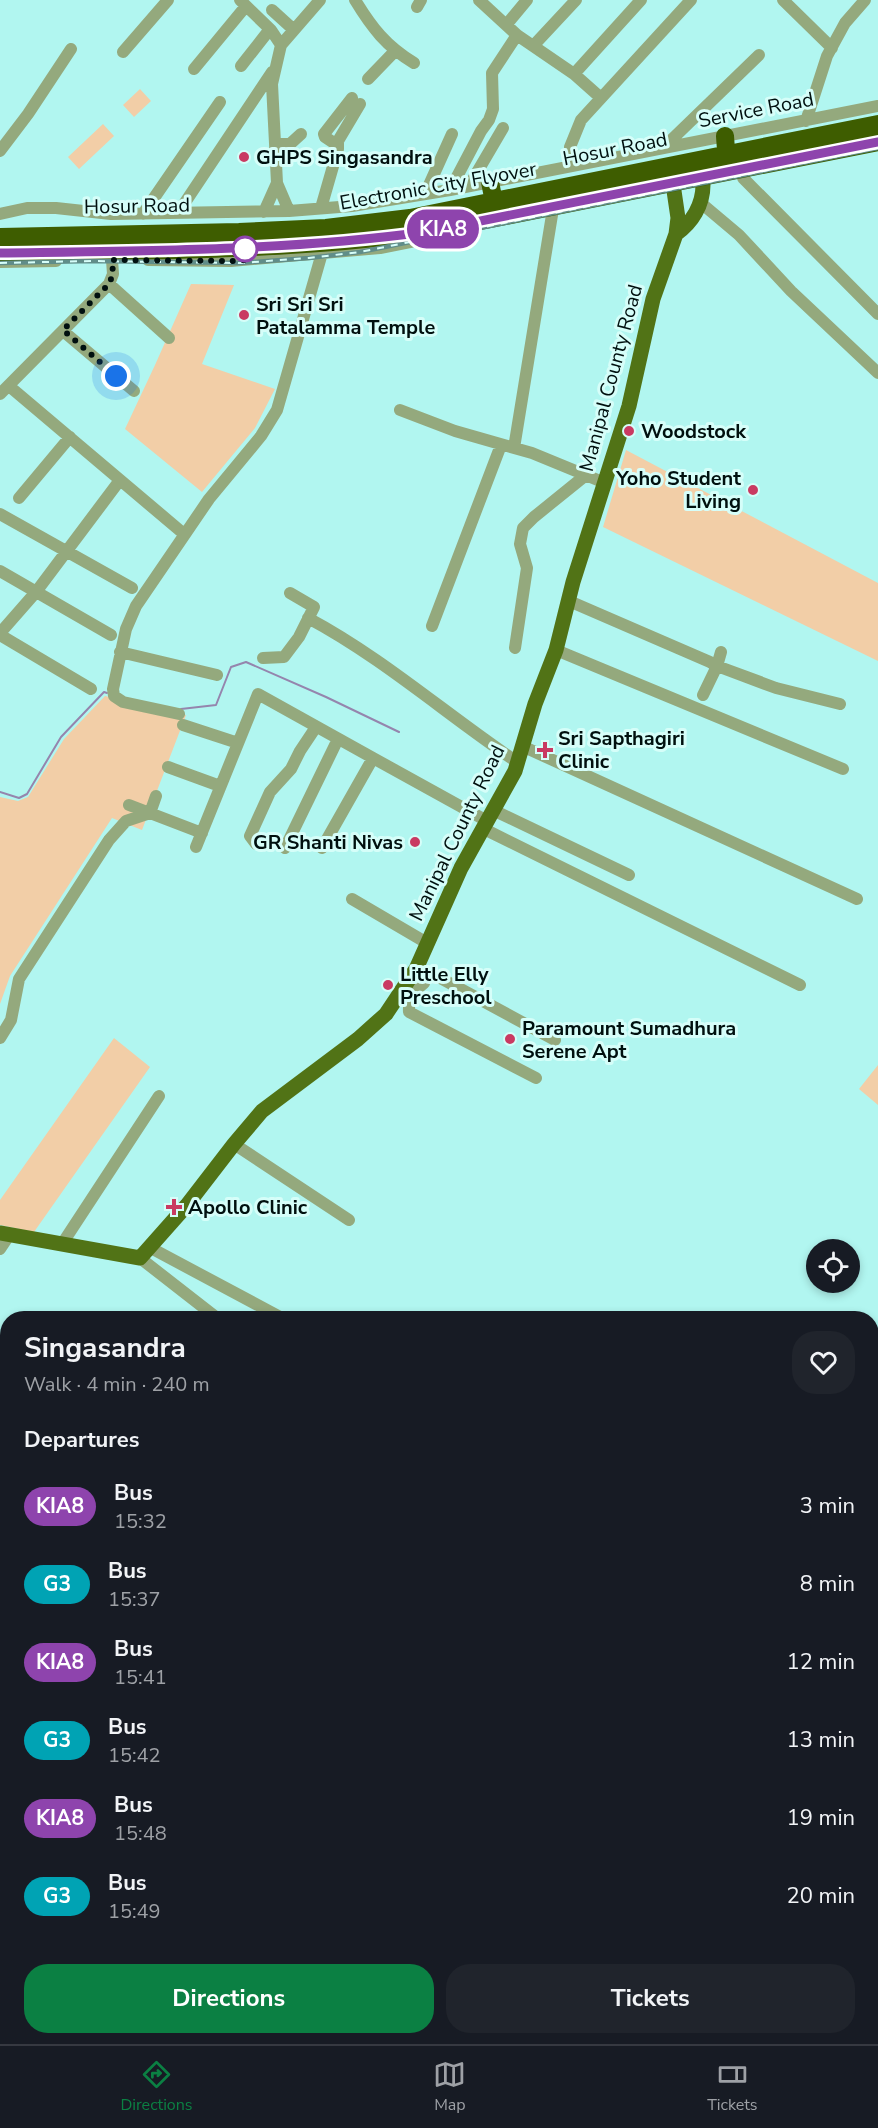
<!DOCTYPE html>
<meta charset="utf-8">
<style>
body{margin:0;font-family:"Nunito Sans",sans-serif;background:#20242c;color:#f1f3f6;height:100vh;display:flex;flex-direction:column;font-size:22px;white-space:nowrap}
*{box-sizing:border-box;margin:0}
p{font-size:20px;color:#9ea1a6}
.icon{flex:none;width:33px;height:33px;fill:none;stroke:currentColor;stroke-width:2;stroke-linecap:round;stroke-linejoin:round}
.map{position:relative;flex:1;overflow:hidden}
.side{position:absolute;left:0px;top:1311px;width:879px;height:734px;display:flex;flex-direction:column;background:#171b24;border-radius:24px 24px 0 0;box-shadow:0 3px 9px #0003}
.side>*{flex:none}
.badge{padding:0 12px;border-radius:20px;font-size:21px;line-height:39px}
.fabs{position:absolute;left:806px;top:1239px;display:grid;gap:12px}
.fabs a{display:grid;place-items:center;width:54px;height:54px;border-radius:50%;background:#171b24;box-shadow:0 3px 9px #0003;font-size:30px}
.you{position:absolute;width:30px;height:30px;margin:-15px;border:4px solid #fff;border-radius:50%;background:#1a73e8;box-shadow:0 0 0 9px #1a73e833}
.map>.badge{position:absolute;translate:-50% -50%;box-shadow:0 0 0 3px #fff}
h2{padding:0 24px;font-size:22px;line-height:54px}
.round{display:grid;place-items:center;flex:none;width:63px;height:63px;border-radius:24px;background:#20242c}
.headline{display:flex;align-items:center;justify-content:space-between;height:102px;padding:0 24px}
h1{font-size:28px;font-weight:700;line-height:45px}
.button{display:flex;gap:12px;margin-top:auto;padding:12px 24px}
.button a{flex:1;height:69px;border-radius:24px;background:#0b8043;color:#fff;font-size:24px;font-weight:700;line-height:69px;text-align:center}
.button a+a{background:#20242c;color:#f1f3f6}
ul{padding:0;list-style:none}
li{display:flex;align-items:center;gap:18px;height:78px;padding:0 24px}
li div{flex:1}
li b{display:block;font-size:22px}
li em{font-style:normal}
li .badge{min-width:66px;font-weight:700;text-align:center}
.menu{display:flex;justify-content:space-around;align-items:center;height:84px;border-top:2px solid #363941;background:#171b24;font-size:16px;color:#9ea1a6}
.menu a{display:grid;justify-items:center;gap:3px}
.menu .active{color:#0b8043}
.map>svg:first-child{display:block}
.green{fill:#f2cea7}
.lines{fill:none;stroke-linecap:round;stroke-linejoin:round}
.stream{stroke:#9585ad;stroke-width:2}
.minor{stroke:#94a97d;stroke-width:12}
.major{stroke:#517316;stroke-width:15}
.highway{stroke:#3e5d00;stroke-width:18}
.rail-casing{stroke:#608d89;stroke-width:4.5}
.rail{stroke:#d6fef9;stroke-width:2;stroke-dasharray:7;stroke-linecap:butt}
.line-casing{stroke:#fff;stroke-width:14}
.line{stroke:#8e44ad;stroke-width:9}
.walk{stroke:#00100f;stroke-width:6;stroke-dasharray:0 10.8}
.poi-dot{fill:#c93a62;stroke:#d6fef9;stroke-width:2}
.stop-dot{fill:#fff;stroke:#8e44ad;stroke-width:3}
.labels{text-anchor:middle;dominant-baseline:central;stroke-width:6;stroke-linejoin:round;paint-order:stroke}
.street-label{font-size:20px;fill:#00100f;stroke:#d6fef9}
.poi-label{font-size:20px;font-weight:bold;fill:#00100f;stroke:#d6fef9;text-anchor:start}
</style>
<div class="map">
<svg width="878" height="2044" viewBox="0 0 878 2044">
<rect width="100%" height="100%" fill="#b1f6f0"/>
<path class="green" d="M 140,89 L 151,101 L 134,117 L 123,105 Z
M 103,124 L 114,136 L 79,169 L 68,157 Z
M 191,284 L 234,285 L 202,364 L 275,389 L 255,428 L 202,492 L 125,429 L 155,365 Z
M 626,450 L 878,583 L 878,661 L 603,527 Z
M 105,696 L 186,715 L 142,830 L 112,818 L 10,976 L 0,1004 L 0,797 L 18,801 L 28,797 L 64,739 Z
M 114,1038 L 150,1067 L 34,1232 L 0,1225 L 0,1200 Z
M 878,1065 L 878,1105 L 859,1089 Z
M 872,1678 L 878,1682 L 878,1977 L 872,1987 Z
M 596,2037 L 838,2037 L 833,2044 L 592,2044 Z"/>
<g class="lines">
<path class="stream" d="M 181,709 L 216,705 L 231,667 L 246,662 L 326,697 L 399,732
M 0,792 L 19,798 L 27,794 L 61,737 L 104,692 L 107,693
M 0,1832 L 8,1839"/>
<path class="minor" d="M 240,0 L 271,30 L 281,45
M 355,0 C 372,28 386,46 414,63
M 479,0 L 517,35 L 574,74 L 601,98
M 783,0 L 832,48
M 417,7 L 421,0
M 272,10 L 294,30
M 507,24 L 527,0
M 534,45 L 576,0
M 123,52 L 168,0
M 241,66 L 270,29
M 194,69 L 246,6
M 574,74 L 641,0
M 368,79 L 395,51
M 806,121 L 827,56 L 845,23 L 865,0
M 276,144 L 290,144 L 301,134
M 337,145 L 325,137 L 324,134 L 352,98
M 664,147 L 759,55
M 0,151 L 28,114 L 71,49
M 573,165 L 570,147 L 581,120 L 691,0
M 743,178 L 878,314
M 469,186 L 503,128
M 450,190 L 481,131 L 489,120 L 493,109 L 492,73 L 517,35
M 425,194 L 452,134
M 701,203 L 739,235 L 791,291 L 878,373
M 321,208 L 338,149 L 338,141 L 360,104
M 289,211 L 277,183 L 272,84 L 281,45 L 320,0
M 264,212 L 277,183
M 178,213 L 272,72
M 0,214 L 27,208 L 56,208 L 111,214 L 289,211 L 352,206 L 450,190 L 878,106
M 143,214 L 220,102
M 148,260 L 231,261 L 380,248 L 415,241
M 0,262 L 56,261
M 109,284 L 169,338
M 63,331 L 134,391
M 9,386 L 184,534
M 0,394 L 109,284 L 113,274 L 112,260
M 400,410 L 455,431 L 532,453 L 605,483
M 514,448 L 552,215
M 19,498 L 70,437
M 0,514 L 132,588
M 0,571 L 111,635
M 569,601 L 710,662 L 717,666 L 776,688 L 840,704
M 308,618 C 383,658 447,715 517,762
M 432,626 L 501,445
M 0,633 L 36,592 L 120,480
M 0,635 L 91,689
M 515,648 L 527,568 L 520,544 L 523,528 L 534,517 L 586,475
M 556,650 L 843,769
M 120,652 L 217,675
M 263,658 L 284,657 L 299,637 L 314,607 L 290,593
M 703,695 L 717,666 L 721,652
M 179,714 L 123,702 L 114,696 L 113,689 L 126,629 L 136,606 L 209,499 L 261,436 L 277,410 L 322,253
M 183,725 L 238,743
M 522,746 L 857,899
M 168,767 L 220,786
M 129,805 L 202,833
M 493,810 L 629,875
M 150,813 L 156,796
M 482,828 L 800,985
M 256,844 L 250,836 L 270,792 L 291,769 L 300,751 L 316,727
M 196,847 L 258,694 L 373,758
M 285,848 L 338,739
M 322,848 L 373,758 L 487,821
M 352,899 L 427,943
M 418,980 L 424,983 L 426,976 L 431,973 L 555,1040
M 424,983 C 414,991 408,999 409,1012 L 536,1078
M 0,1038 L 11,1020 L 19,979 L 109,840 L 126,821 L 150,813
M 234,1144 L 349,1220
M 62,1244 L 159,1096
M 149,1247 L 282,1318
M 0,1249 L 10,1234
M 140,1258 L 217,1318
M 872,1356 L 878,1351
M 0,1362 L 8,1370
M 872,1403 L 878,1408
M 0,1415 L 8,1405
M 872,1415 L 878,1420
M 0,1465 L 8,1455
M 872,1485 L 878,1490
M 872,1564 L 878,1556
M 872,1576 L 878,1580
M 8,1641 L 1,1649 L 8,1655
M 0,1900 L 8,1906
M 0,1997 L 8,2003
M 872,1997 L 878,1988
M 52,2037 L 61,2044
M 280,2037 L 290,2044
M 329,2037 L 338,2044
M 381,2037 L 390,2044
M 431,2037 L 440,2044
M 480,2037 L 489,2044
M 531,2037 L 540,2044
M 580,2037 L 584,2041
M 161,2044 L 166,2037
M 208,2044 L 213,2037
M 837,2044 L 842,2037"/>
<path class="major" d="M 676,234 C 692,223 703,205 703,185
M 0,1233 L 140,1258 L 187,1205 L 234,1144 L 262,1111 L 358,1039 L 386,1014 L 416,969 L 461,868 L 515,771 L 535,704 L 556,650 L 573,582 L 629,406 L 653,299 L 676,234 L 678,218 L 673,184"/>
<path class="highway" d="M 725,136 L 726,150
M 490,182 L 493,197
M 0,237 L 239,232 L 326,228 L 410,218 L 878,124
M 0,253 C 142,251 284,251 425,232 L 878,142"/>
<defs>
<path id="rail" d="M 0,263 L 91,261 L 240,263 L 309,258 L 360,252 L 878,148"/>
</defs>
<use href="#rail" class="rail-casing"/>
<use href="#rail" class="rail"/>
</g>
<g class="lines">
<defs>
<path id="line" d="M 0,253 C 142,251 284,251 425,232 L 878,142"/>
</defs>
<use href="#line" class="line-casing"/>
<use href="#line" class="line"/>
<path class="walk" d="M 116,376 L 63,330 L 109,284 L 113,274 L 112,260 L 231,261 L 246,260 L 245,249"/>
</g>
<g class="poi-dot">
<circle cx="244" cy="157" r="6"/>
<circle cx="244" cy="315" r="6"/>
<circle cx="629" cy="431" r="6"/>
<circle cx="753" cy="490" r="6"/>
<path d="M542 741h6v6h6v6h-6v6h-6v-6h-6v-6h6z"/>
<circle cx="415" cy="842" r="6"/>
<circle cx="388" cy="985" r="6"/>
<circle cx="510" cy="1039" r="6"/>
<path d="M171 1198h6v6h6v6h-6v6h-6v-6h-6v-6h6z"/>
</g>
<circle class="stop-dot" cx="245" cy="249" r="12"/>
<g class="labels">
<g class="street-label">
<text transform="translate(756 110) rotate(-11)">Service Road</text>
<text transform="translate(615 149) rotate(-11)">Hosur Road</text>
<text transform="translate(438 186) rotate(-10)">Electronic City Flyover</text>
<text transform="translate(137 206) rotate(-1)">Hosur Road</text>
<text transform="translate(611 378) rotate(-75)">Manipal County Road</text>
<text transform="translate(457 833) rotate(-64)">Manipal County Road</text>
</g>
<g class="poi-label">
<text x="256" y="157">GHPS Singasandra</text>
<text x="256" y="304">Sri Sri Sri<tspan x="256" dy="23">Patalamma Temple</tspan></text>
<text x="641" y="431">Woodstock</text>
<text x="741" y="478" text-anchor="end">Yoho Student<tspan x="741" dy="23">Living</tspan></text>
<text x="558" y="738">Sri Sapthagiri<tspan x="558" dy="23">Clinic</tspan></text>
<text x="403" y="842" text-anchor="end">GR Shanti Nivas</text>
<text x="400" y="974">Little Elly<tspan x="400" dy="23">Preschool</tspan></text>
<text x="522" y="1028">Paramount Sumadhura<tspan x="522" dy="23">Serene Apt</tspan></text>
<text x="188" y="1207">Apollo Clinic</text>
</g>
</g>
</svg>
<div class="fabs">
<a><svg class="icon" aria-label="locate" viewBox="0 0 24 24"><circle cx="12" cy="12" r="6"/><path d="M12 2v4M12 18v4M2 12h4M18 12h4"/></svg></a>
</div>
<div class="you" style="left:116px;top:376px"></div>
<b class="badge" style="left:443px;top:229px;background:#8e44ad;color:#fff">KIA8</b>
<section class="side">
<div class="headline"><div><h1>Singasandra</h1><p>Walk · 4 min · 240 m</p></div><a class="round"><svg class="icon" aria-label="heart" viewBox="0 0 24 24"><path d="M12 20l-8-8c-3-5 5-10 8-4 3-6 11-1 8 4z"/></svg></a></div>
<h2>Departures</h2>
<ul>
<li><span class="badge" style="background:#8e44ad;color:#fff">KIA8</span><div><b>Bus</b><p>15:32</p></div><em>3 min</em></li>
<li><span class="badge" style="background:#00a3b4;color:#fff">G3</span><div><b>Bus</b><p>15:37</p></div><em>8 min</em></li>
<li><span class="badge" style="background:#8e44ad;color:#fff">KIA8</span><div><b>Bus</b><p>15:41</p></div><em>12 min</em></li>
<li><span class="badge" style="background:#00a3b4;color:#fff">G3</span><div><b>Bus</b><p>15:42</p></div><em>13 min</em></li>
<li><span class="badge" style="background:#8e44ad;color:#fff">KIA8</span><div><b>Bus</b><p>15:48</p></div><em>19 min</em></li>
<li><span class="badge" style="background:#00a3b4;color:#fff">G3</span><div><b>Bus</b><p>15:49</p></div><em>20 min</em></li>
</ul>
<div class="button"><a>Directions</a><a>Tickets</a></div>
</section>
</div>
<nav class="menu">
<a class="active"><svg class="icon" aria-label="directions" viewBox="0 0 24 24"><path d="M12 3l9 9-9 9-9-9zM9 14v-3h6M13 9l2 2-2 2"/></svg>Directions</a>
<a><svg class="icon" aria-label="map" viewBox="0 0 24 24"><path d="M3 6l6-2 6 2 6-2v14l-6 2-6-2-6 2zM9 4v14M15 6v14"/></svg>Map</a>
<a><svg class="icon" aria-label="tickets" viewBox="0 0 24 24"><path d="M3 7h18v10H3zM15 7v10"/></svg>Tickets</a>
</nav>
